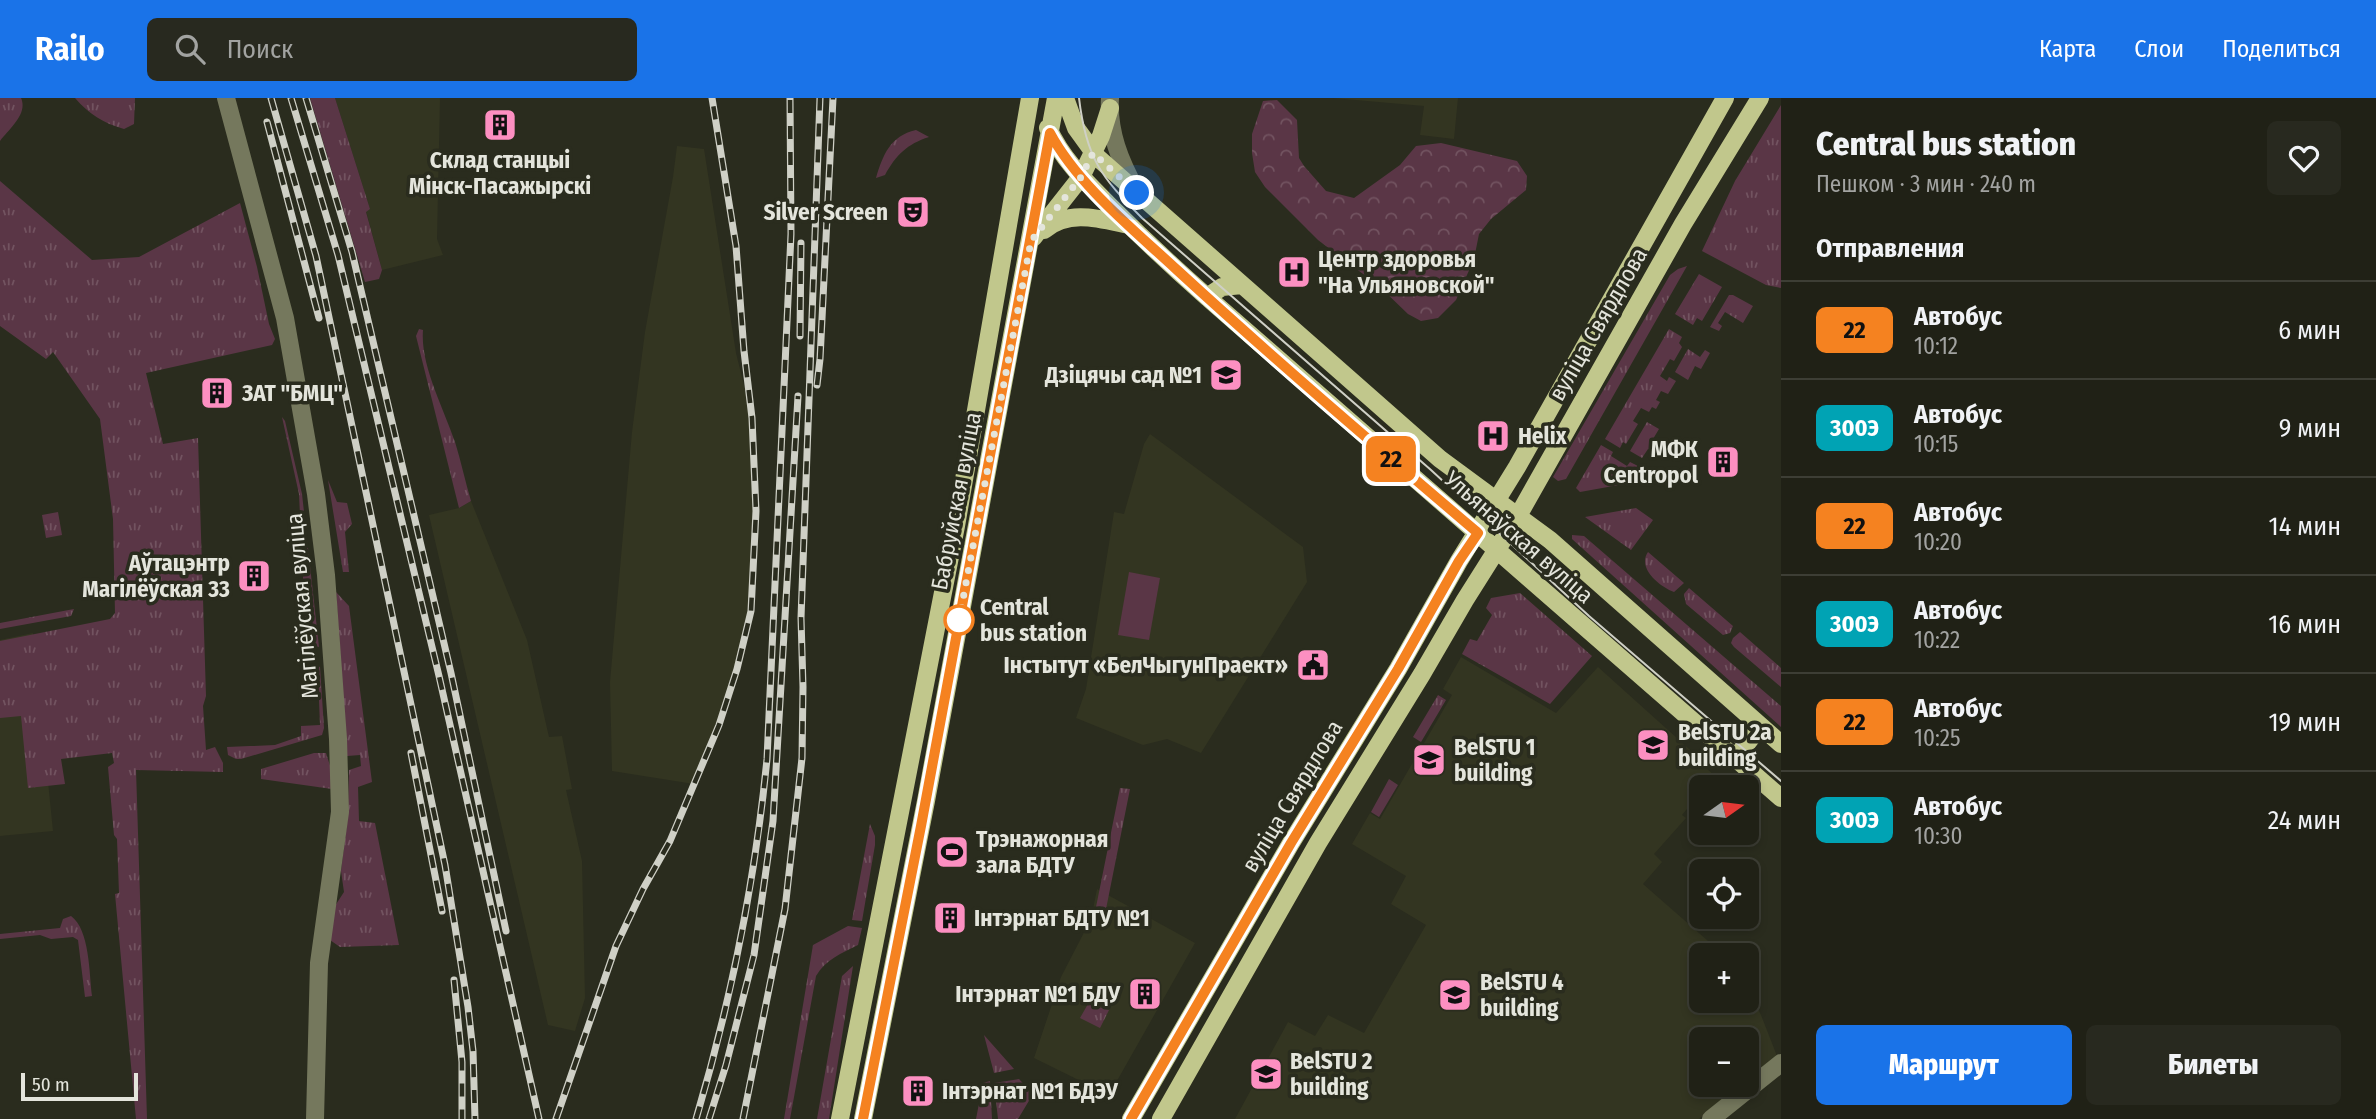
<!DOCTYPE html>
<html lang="ru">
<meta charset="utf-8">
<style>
body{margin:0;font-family:"Fira Sans Condensed",sans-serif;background:#28291f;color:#f1f3f6;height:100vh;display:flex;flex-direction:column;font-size:26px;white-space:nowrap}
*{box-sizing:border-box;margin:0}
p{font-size:23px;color:#a2a3a1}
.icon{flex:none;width:38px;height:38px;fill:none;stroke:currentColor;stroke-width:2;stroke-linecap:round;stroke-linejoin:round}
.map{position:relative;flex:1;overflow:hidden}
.details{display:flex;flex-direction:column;background:#202116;width:595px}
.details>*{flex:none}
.badge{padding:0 14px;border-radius:10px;font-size:24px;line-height:46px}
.needle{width:46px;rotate:76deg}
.controls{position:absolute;left:1689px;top:677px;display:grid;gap:14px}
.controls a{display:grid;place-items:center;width:70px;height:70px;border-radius:10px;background:#202116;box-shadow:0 4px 10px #0003,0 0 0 2px #3d3e35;font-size:35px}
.scale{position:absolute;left:21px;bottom:18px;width:117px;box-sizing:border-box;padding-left:7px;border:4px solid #e4e5dc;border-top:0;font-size:19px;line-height:24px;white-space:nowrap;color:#e4e5dc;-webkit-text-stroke:5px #2a2c1e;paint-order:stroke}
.you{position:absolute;width:35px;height:35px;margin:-18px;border:5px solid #fff;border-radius:50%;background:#1a73e8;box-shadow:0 0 0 10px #1a73e833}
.map>.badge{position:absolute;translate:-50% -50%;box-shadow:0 0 0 4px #fff}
h2{padding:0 35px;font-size:26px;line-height:63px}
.round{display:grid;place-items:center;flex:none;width:74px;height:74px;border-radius:10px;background:#28291f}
.head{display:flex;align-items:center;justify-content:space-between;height:119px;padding:0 35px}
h1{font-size:33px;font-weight:800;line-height:52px}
.action{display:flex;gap:14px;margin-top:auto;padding:14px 35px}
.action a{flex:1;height:80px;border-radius:10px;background:#1a73e8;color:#fff;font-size:28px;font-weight:800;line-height:80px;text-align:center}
.action a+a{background:#28291f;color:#f1f3f6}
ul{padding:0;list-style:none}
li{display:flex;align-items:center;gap:21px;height:98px;padding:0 35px;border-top:2px solid #3d3e35}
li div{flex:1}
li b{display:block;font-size:26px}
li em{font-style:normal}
li .badge{min-width:77px;font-weight:700;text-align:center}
header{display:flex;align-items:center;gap:42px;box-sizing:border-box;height:98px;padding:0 35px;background:#1a73e8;color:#fff}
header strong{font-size:33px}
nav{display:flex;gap:38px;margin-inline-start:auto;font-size:24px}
.search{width:490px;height:63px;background:#28291f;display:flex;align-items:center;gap:18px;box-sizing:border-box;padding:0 24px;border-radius:10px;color:#a2a3a1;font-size:26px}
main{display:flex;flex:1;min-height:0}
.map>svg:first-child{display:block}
.built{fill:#333521}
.grass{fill:url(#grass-tufts)}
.forest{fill:url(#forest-crowns)}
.pitch{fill:#5a3646}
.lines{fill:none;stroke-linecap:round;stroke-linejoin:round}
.minor{stroke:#75785d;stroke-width:18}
.major{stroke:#c1c78c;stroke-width:18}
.tram{stroke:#cfd0c6;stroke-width:2}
.rail-casing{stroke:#cfd0c6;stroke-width:7}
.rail{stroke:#2a2c1e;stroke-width:4.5;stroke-dasharray:13;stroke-linecap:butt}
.line-casing{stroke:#fff;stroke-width:16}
.line{stroke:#f58220;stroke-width:10}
.walk{stroke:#e4e5dc;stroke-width:7;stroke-dasharray:0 12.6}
.stop-dot{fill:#fff;stroke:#f58220;stroke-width:3.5}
.labels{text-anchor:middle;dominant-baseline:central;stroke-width:7;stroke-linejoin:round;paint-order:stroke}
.poi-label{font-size:23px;font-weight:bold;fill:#e4e5dc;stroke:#2a2c1e;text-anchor:start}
.street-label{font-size:23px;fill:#e4e5dc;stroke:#2a2c1e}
.stop-label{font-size:23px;font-weight:bold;fill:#e4e5dc;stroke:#2a2c1e;text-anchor:start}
</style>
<header>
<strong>Railo</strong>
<div class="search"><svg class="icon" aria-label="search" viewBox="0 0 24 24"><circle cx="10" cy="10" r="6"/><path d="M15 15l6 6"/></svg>Поиск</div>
<nav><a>Карта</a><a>Слои</a><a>Поделиться</a></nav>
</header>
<main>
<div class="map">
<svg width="1781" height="1021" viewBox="0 0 1781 1021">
<defs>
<pattern id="grass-tufts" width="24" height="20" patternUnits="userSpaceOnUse" patternTransform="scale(1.75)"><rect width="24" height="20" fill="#5a3646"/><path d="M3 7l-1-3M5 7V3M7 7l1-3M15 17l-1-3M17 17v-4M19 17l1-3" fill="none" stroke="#725360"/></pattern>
<pattern id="forest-crowns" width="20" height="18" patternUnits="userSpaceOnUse" patternTransform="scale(1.75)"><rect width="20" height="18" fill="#5a3646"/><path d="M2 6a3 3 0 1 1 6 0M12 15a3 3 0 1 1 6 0" fill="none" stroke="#725360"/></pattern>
</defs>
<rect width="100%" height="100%" fill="#2a2c1e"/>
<path class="built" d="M 335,0 L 440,0 L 437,141 L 443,157 L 382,172 L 366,113 L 370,111 Z
M 1333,0 L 1458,0 L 1454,41 L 1420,37 L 1424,8 Z
M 677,48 L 704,51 L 736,255 L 752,320 L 756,413 L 751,514 L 737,571 L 719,627 L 694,686 L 612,673 L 610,584 L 632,334 L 645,234 L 673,79 Z
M 1150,336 L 1303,449 L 1307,484 L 1201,655 L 1167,641 L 1143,647 L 1076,620 L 1086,591 L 1114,414 L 1124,416 L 1144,346 Z
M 471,403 L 527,542 L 549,639 L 562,638 L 572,691 L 566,692 L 582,763 L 585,900 L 575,933 L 548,927 L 429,417 L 459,410 Z
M 33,535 L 53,733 L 0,738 L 0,542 Z
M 1461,559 L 1556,615 L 1598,569 L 1708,668 L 1706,670 L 1715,678 L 1705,689 L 1701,690 L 1701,694 L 1682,717 L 1686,720 L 1654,756 L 1662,764 L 1643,786 L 1724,857 L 1701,858 L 1701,903 L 1746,903 L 1747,889 L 1761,917 L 1777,958 L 1747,983 L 1746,942 L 1701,942 L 1701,987 L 1741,987 L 1699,1021 L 1235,1021 L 1288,924 L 1315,938 L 1328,917 L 1364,935 L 1426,827 L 1391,806 L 1406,778 L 1352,746 L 1370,715 L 1380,721 L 1452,597 L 1443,591 Z
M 1097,791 L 1195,845 L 1109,997 L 1034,960 L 1061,879 L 1091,821 Z"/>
<path class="grass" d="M 0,0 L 21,0 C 28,16 10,30 0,43 Z
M 75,0 L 135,0 L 134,26 L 124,31 C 103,25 89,16 75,0 Z
M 310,0 L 335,0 L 370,111 L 366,114 L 382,172 L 379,181 L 365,184 Z
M 1781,7 L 1781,190 L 1766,187 L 1702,153 L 1735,83 Z
M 916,32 L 929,39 C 907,46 896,57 885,77 L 876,80 C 883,57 890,38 916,32 Z
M 0,83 L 92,162 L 139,159 L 240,105 L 257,169 L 269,226 L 275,241 L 272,247 L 146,275 L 163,346 L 198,340 L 206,598 L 203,608 L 206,652 L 215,649 L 223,665 L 223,674 L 136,672 L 147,1021 L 136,1021 L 115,796 L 119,795 L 117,741 L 114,737 L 108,669 L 114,665 L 112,655 L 61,661 L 65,686 L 28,690 L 21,618 L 0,620 L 0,543 L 110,521 L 115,515 L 113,421 L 100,321 L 53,254 L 46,261 L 0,228 Z
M 1687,168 L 1566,381 L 1558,383 L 1553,379 L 1670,177 L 1678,171 Z
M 1699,176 L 1722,189 L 1702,223 L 1697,220 L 1693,227 L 1675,216 Z
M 1729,197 L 1733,197 L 1753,208 L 1743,225 L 1725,214 L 1718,225 L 1722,228 L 1719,233 L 1710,229 Z
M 419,231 L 423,232 C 420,267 444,311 455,344 C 461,363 465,383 471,403 L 459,410 L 416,238 Z
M 1669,231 L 1682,239 L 1679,245 L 1682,249 L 1674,263 L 1670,261 L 1660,278 L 1667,283 L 1669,279 L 1676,283 L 1668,296 L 1661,293 L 1656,302 L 1660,304 L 1656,311 L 1652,309 L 1649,314 L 1641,310 L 1633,323 L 1638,326 L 1626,346 L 1623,344 L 1620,350 L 1605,341 Z
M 1688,251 L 1700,259 L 1705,252 L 1710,255 L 1701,271 L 1695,268 L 1688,282 L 1675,274 Z
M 282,319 L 285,323 L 302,396 L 319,549 L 311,547 L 306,542 L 299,396 Z
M 1647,324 L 1659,331 L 1653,341 L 1657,343 L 1651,352 L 1648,351 L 1642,360 L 1630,353 Z
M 1601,347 L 1613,354 L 1611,358 L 1627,368 L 1630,364 L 1640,369 L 1630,385 L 1580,394 L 1576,390 Z
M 328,382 L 337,404 L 347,405 L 352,426 L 345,434 L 349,474 L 343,474 Z
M 1636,410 L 1653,422 L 1631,452 L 1585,419 Z
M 58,414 L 62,437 L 46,440 L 42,417 Z
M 1572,437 L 1584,438 L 1781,608 L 1781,629 L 1572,441 Z
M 1648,454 L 1684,485 L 1674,494 C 1659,488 1637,470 1648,454 Z
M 1689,490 L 1733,528 L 1730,535 L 1723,537 L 1686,506 L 1684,496 Z
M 336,494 L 349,508 L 372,684 L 358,689 L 359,723 L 375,725 L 399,847 L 340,849 L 330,842 L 333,811 L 344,794 L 341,773 L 348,717 L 349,672 L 361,668 L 360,657 L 347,658 Z
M 1520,495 L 1592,558 L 1550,606 L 1462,556 L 1470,541 L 1477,543 L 1492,517 L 1486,510 L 1491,500 Z
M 74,511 L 71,518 L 0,531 L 0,525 Z
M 1740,534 L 1781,570 L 1781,589 L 1734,549 L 1731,545 L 1733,540 Z
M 314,567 L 320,569 L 324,630 L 322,637 L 241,661 L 236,661 L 228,657 L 227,649 L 275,647 L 301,638 L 301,628 L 320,627 L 318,578 L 310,577 L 310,574 Z
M 1438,597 L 1446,602 L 1421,644 L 1413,639 Z
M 314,655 L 326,655 L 332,674 L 332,691 L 261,681 L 261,671 Z
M 1389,681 L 1398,687 L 1379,719 L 1371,714 Z
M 1120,690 L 1130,691 L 1104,821 L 1094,819 Z
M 870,726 L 875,738 L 875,747 L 862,823 L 852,822 Z
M 71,818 C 90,832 89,875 92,898 L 85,899 L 78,842 L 73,839 L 51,841 L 40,837 L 0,841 L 0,836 L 60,830 L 63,821 Z
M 848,828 L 862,830 L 858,847 C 842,855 825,862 816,878 L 790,1021 L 784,1021 L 813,847 Z
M 853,868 L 829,1021 L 817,1021 L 842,878 Z
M 1088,906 L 1109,912 L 1100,930 L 1080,920 Z
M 984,937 L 1014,971 L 994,975 Z
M 1019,981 L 1033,996 L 1018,1021 L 998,1021 L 994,985 Z
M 990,983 L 992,1021 L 976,1021 L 983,985 Z"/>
<path class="forest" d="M 1277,2 L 1297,22 L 1299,60 L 1304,68 L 1326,93 L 1354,100 L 1400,67 L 1416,48 L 1441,45 L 1517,63 L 1527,78 L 1526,92 L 1491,121 L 1479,136 L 1474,161 L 1456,202 L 1438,220 L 1421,223 L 1408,216 L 1379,188 L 1318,142 L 1265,89 L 1255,74 L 1252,55 L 1252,36 L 1263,3 Z"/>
<path class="pitch" d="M 1129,474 L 1160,480 L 1149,542 L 1118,537 Z"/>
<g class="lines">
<path class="minor" d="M 226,0 L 285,220 L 316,396 L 326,477 L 338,641 L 340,714 L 319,865 L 315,1021
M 1110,0 C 1108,34 1120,63 1136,92
M 1711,1021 L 1781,965"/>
<path class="major" d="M 1065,0 L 1076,30 L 1097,59 L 1440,361 L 1550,442 L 1781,646
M 1048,30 C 1062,61 1085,83 1108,106 C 1140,138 1173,169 1207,199 L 1781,700
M 1044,132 C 1069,111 1100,121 1129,127
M 1033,140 L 1081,79 L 1101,38 L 1110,10
M 1207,199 L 1222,189 L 1242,187
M 1735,661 L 1760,628
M 840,1021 L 956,428 L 1030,0
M 863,1021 L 926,703 L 1056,0
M 1131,1021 L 1291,745 L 1398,571 L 1459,463 L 1517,369 L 1725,0
M 1161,1021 L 1318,745 L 1422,576 L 1465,502 L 1518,418 L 1683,126 L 1760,0"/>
<path class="tram" d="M 1079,0 C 1086,60 1101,79 1142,120 L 1431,372 L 1589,518 L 1781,683"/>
<defs>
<path id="rail" d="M 271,0 L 316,158 L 445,767 L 468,909 L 473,953 L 475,1021
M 291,0 L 338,157 L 439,578 L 539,1021
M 306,0 L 352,154 L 451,575 L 506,833
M 267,24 L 319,220
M 800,238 L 801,145
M 817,287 L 820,261 L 833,0
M 411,655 L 442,813
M 454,882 L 462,964 L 462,1021
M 556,1021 L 616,848 L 643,791 L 670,743 L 719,627 L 737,571 L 751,513 L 756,413 L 752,320 L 744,253 L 736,148 L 712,0
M 696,1021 C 731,903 755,783 767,661 L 791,136 L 790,0
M 709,1021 L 726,967 L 754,857 L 773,723 L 798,298
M 743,1021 L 785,811 L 802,660 L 803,589 L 801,520 L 820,0"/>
</defs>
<use href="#rail" class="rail-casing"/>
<use href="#rail" class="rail"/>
</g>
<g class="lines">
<defs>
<path id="line" d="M 863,1021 L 921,728 L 1050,35 C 1078,87 1133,131 1176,171 C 1275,262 1376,348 1478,435 L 1459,463 L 1398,571 L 1291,745 L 1131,1021"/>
</defs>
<use href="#line" class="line-casing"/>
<use href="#line" class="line"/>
<path class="walk" d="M 959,522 L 1031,143 L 1081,79 L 1093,55 L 1137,95"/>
</g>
<defs>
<symbol id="building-square" viewBox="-11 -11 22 22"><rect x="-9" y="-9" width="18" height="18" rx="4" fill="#fc8fc1" stroke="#2a2c1e"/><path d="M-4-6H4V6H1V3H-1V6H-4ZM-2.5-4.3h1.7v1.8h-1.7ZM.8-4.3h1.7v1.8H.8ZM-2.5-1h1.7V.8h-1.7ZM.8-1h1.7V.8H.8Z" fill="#111"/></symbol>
<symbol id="theatre-square" viewBox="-11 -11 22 22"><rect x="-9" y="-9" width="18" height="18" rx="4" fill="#fc8fc1" stroke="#2a2c1e"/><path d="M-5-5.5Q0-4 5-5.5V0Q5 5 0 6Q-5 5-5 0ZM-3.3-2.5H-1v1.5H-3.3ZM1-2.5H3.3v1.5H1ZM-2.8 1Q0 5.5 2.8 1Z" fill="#111"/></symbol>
<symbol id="hospital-square" viewBox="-11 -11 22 22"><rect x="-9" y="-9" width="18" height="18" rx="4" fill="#fc8fc1" stroke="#2a2c1e"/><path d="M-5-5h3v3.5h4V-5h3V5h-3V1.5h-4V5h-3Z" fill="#111"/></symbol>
<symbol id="school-square" viewBox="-11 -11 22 22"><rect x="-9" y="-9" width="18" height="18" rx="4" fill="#fc8fc1" stroke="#2a2c1e"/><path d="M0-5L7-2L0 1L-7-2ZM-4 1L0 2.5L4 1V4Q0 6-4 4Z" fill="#111"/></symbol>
<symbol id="civic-square" viewBox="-11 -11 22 22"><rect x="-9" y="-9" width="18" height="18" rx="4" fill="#fc8fc1" stroke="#2a2c1e"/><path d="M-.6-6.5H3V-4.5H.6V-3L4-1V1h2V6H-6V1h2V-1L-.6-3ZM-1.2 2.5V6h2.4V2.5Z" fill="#111"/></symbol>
<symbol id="university-square" viewBox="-11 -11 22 22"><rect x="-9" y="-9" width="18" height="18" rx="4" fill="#fc8fc1" stroke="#2a2c1e"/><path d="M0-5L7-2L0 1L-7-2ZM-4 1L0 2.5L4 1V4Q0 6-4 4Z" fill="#111"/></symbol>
<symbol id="stadium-square" viewBox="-11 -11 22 22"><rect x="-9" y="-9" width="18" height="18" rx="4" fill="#fc8fc1" stroke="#2a2c1e"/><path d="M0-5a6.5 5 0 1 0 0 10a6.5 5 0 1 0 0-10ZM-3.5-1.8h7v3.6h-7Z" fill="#111"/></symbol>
</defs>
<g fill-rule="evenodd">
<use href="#building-square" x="481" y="8" width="38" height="38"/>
<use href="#theatre-square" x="894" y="95" width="38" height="38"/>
<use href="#hospital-square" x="1275" y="155" width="38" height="38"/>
<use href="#school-square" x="1207" y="258" width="38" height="38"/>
<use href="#building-square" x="198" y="276" width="38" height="38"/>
<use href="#hospital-square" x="1474" y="319" width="38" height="38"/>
<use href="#building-square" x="1704" y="345" width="38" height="38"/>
<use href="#building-square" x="235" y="459" width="38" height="38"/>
<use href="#civic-square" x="1294" y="548" width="38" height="38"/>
<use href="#university-square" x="1634" y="628" width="38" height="38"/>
<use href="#university-square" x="1410" y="643" width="38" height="38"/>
<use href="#stadium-square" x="933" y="735" width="38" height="38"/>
<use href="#building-square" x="931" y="801" width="38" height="38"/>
<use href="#building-square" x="1126" y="877" width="38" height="38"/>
<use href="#university-square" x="1436" y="878" width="38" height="38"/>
<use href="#university-square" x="1247" y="957" width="38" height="38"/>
<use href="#building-square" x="899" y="974" width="38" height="38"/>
</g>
<circle class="stop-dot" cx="959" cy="522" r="14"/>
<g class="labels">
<g class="poi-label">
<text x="500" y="62" text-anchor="middle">Склад станцыі<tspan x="500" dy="26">Мінск-Пасажырскі</tspan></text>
<text x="888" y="114" text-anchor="end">Silver Screen</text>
<text x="1318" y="161">Центр здоровья<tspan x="1318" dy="26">"На Ульяновской"</tspan></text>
<text x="1202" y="277" text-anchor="end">Дзіцячы сад №1</text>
<text x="242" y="295">ЗАТ "БМЦ"</text>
<text x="1518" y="338">Helix</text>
<text x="1698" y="351" text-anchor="end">МФК<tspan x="1698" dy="26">Centropol</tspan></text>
<text x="230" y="465" text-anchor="end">Аўтацэнтр<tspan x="230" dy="26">Магілёўская 33</tspan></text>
<text x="1288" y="567" text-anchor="end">Інстытут «БелЧыгунПраект»</text>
<text x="1678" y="634">BelSTU 2a<tspan x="1678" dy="26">building</tspan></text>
<text x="1454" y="649">BelSTU 1<tspan x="1454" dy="26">building</tspan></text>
<text x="976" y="741">Трэнажорная<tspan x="976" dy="26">зала БДТУ</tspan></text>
<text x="974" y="820">Інтэрнат БДТУ №1</text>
<text x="1480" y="884">BelSTU 4<tspan x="1480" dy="26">building</tspan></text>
<text x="1120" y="896" text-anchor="end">Інтэрнат №1 БДУ</text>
<text x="1290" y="963">BelSTU 2<tspan x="1290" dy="26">building</tspan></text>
<text x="942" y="993">Інтэрнат №1 БДЭУ</text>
</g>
<g class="street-label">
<text transform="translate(1598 226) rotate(-60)">вуліца Свярдлова</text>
<text transform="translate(956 403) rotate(-79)">Бабруйская вуліца</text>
<text transform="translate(1519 439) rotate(41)">Ульянаўская вуліца</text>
<text transform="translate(302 508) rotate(-95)">Магілёўская вуліца</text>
<text transform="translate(1292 698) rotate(-59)">вуліца Свярдлова</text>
</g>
<g class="stop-label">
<text x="980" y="509">Central<tspan x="980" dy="26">bus station</tspan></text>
</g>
</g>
</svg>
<div class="controls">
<a><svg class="needle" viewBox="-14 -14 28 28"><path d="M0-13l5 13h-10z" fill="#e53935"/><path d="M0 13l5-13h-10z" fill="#a2a3a1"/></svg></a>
<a><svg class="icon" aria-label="locate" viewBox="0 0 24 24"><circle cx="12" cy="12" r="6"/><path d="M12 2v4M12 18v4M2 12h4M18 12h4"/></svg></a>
<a>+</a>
<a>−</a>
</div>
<div class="scale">50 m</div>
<div class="you" style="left:1137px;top:95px"></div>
<b class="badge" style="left:1391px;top:361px;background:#f58220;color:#111">22</b>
</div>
<section class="details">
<div class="head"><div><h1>Central bus station</h1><p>Пешком · 3 мин · 240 m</p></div><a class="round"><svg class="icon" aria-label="heart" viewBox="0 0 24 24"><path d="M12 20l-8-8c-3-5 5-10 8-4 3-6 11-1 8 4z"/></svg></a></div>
<h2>Отправления</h2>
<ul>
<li><span class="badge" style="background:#f58220;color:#111">22</span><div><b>Автобус</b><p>10:12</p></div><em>6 мин</em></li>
<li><span class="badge" style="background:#00a3b4;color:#fff">300Э</span><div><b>Автобус</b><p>10:15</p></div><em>9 мин</em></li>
<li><span class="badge" style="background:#f58220;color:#111">22</span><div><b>Автобус</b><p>10:20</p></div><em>14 мин</em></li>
<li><span class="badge" style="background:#00a3b4;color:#fff">300Э</span><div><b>Автобус</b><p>10:22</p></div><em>16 мин</em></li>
<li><span class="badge" style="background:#f58220;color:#111">22</span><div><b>Автобус</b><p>10:25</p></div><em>19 мин</em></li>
<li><span class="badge" style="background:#00a3b4;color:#fff">300Э</span><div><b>Автобус</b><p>10:30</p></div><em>24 мин</em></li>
</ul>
<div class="action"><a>Маршрут</a><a>Билеты</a></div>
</section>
</main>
